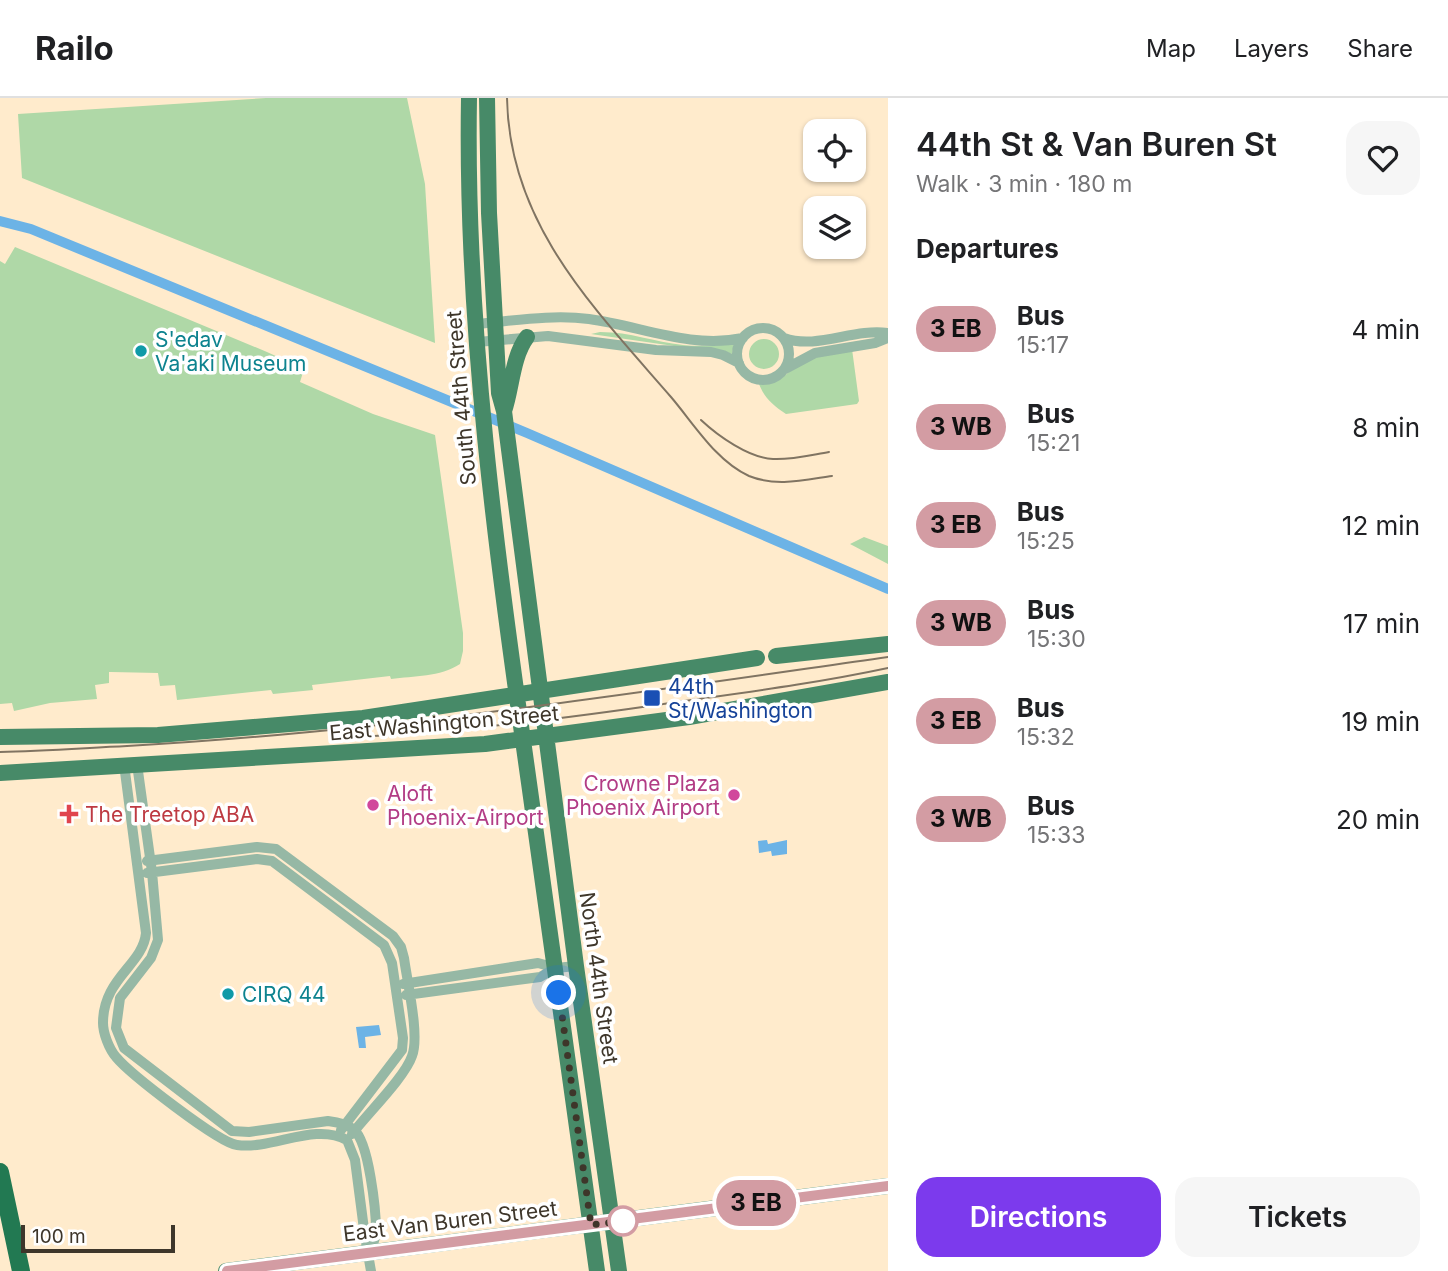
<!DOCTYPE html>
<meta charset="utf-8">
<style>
body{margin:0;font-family:Inter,sans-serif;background:#f6f6f6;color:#202124;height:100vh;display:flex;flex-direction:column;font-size:26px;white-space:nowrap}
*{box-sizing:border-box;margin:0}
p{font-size:23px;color:#757577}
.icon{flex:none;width:38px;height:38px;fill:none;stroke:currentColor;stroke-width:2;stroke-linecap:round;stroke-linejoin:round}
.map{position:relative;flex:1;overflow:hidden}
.sheet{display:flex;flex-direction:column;background:#fff;width:560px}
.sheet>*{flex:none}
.badge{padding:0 14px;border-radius:23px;font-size:24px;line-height:46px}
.buttons{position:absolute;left:803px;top:21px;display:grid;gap:14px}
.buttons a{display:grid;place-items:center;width:63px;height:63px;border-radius:14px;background:#fff;box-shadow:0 2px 5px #0004;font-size:35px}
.scale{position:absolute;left:21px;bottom:18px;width:154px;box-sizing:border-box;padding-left:7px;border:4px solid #3e362a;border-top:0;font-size:19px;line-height:24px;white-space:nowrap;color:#3e362a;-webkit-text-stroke:5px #fff;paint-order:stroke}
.you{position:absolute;width:35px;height:35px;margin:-18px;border:5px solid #fff;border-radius:50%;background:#1a73e8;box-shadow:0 0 0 10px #1a73e833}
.map>.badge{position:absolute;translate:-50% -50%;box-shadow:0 0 0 4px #fff}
h2{padding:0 28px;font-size:26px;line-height:63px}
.round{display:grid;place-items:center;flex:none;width:74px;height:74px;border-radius:21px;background:#f6f6f6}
.headline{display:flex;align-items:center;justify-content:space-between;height:119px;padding:0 28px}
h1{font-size:33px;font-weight:600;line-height:52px}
.primary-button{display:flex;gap:14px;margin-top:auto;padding:14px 28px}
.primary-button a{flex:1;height:80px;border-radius:21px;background:#7c3aed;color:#fff;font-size:28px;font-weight:600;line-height:80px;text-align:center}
.primary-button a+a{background:#f6f6f6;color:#202124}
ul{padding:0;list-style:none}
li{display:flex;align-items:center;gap:21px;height:98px;padding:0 28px}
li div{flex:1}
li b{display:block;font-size:26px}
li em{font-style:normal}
li .badge{min-width:77px;font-weight:700;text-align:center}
header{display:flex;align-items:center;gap:42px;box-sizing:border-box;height:98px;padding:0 35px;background:#fff;border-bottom:2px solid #e0e0e0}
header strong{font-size:33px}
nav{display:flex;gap:38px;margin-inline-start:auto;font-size:24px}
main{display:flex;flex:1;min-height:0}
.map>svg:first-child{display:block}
.green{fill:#afd8a7}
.water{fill:#6cb3e6}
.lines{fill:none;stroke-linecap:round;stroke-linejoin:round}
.canal{stroke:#6cb3e6;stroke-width:10}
.minor{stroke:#96b8a5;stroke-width:10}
.primary{stroke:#478a68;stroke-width:16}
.motorway{stroke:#227952;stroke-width:18}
.tram{stroke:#807462;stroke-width:2}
.line-casing{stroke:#fff;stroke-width:16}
.line{stroke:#d39ca3;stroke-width:10}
.walk{stroke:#3e362a;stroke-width:7;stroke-dasharray:0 12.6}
.culture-dot{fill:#0f9aa8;stroke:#fff;stroke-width:2.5}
.transit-dot{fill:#1a4fb4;stroke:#fff;stroke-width:2.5}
.hotel-dot{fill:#d1479c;stroke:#fff;stroke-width:2.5}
.health-dot{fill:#e0444e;stroke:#fff;stroke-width:2.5}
.stop-dot{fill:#fff;stroke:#d39ca3;stroke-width:3.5}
.labels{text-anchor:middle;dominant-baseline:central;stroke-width:7;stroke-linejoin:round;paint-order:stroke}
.culture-label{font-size:21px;fill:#0d838f;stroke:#fff;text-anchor:start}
.street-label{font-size:21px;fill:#3e362a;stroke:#fff}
.transit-label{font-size:21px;fill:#164399;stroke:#fff;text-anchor:start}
.hotel-label{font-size:21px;fill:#b23c85;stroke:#fff;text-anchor:end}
.health-label{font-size:21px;fill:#be3a42;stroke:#fff;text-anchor:start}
</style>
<header>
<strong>Railo</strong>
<nav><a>Map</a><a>Layers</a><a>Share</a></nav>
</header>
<main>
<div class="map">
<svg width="888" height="1173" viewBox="0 0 888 1173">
<rect width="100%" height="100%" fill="#ffebcc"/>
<path class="green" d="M 266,0 L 407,0 L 425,86 L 435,245 L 22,80 L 18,16 Z
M 15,149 L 267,254 L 304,271 L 300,284 L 373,316 L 435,337 L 463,535 L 463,553 L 460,566 C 440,579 414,578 391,581 L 390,578 L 312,587 L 313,592 L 273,596 L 271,592 L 177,602 L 175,587 L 160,588 L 158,575 L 111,574 L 109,574 L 109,585 L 95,587 L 97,601 L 50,605 L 14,613 L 12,605 L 0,606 L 0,163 L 5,166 Z
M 600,234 C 631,234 654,244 683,247 C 701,249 717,247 734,246 L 732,256 L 721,252 L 674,248 L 591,236 Z
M749 256a15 15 0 1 1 30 0a15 15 0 1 1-30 0Z
M 852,251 L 859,303 L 857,306 L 786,316 C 773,307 765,301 759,286 C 784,285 784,275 803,264 C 818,256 835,254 852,251 Z
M 864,439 L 888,448 L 888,466 L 850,446 Z"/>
<path class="water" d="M 767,742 L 768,746 L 787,742 L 787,756 L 772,758 L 771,753 L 759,755 L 758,743 Z
M 379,927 L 381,937 L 365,939 L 366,950 L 359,950 L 356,929 Z"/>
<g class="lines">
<path class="canal" d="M 0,123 L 31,131 L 527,335 L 888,491"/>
<path class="minor" d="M 476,226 C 512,223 552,216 589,221 C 641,228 690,251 743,240
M737 256a26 26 0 1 1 52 0a26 26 0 1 1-52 0Z
M 784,240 C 817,252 853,230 888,235
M 477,244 L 548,238 L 656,252 L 711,254 L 723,257 L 739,265
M 785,271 L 815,255 L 875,245 L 888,240
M 124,666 L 146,835 C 143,867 103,880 103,925 C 103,935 109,951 116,959 C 130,976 219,1045 237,1047 C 273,1052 314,1024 347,1042 L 355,1062 L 365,1139 L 371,1173
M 137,666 L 152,774 L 158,842 L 151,860 L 120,900 L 116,930 L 124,950 L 232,1033 L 249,1034 L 328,1023 C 337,1024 347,1026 354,1032 C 369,1044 376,1113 376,1133 C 376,1140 372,1148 370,1154
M 147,763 L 257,749 L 276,751 L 393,838 L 401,849 L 404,860 C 407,883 420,938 412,958 C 405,979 367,1016 352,1036
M 147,775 L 257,761 L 272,763 L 384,847 L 392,865 L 403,940 L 402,952 L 341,1032
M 403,886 L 538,865 L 556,870 L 576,868
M 406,897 L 540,879 L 556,870"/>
<path class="primary" d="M 469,0 C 465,230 497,458 529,685 C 553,847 575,1010 597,1173
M 487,0 L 489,115 L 499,295 L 504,313 L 576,868 L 619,1173
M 504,313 C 512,290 512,259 527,239
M 776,558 L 888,546
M 0,639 L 158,637 L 363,620 L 757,560
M 0,675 L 485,646 L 689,619 L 888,584
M 226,1173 L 888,1088"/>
<path class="motorway" d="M 0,1074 L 21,1173"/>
<path class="tram" d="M 507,0 C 509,126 594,210 671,299 C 694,326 716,363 749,378 C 776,389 804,382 832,378
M 701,322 C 718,338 749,360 773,361 C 791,362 811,357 829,354
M 374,638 C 476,632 576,619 677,604 C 748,594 818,585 888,570
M 0,654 C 42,653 85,650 127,648 C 382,634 635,595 888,559"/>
</g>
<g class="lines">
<defs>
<path id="line" d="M 227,1173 L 888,1088"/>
</defs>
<use href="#line" class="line-casing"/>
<use href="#line" class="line"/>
<path class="walk" d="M 559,895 L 591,1127 L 629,1122 L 623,1123"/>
</g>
<g class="culture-dot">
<circle cx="141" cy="253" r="7"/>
<circle cx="228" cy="896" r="7"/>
</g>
<rect class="transit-dot" x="643" y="591" width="18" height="18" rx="3.5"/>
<g class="hotel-dot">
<circle cx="734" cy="697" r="7"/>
<circle cx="373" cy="707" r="7"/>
</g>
<path class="health-dot" d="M65.5 705.5h7v7h7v7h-7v7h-7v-7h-7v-7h7z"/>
<circle class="stop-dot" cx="623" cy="1123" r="14"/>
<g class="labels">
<g class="culture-label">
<text x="155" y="241">S'edav<tspan x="155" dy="24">Va'aki Museum</tspan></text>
<text x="242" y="896">CIRQ 44</text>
</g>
<g class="street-label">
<text transform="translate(461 300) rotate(-95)">South 44th Street</text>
<text transform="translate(444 625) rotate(-5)">East Washington Street</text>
<text transform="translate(599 880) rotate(82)">North 44th Street</text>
<text transform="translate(450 1123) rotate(-7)">East Van Buren Street</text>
</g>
<g class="transit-label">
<text x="668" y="588">44th<tspan x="668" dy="24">St/Washington</tspan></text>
</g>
<g class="hotel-label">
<text x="720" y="685">Crowne Plaza<tspan x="720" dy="24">Phoenix Airport</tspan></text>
<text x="387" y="695" text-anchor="start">Aloft<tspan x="387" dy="24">Phoenix-Airport</tspan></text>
</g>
<g class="health-label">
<text x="85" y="716">The Treetop ABA</text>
</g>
</g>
</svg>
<div class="buttons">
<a><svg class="icon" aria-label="locate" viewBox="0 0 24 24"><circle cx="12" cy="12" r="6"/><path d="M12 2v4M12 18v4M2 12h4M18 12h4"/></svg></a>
<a><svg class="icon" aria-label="layers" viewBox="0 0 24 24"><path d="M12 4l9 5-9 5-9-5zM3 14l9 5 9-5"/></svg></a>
</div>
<div class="scale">100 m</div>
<div class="you" style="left:559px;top:895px"></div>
<b class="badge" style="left:756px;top:1105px;background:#d39ca3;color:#111">3 EB</b>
</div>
<section class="sheet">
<div class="headline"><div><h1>44th St &amp; Van Buren St</h1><p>Walk · 3 min · 180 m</p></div><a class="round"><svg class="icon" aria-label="heart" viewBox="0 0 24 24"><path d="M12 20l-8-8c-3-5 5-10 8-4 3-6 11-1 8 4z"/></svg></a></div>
<h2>Departures</h2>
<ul>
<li><span class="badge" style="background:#d39ca3;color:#111">3 EB</span><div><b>Bus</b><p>15:17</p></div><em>4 min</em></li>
<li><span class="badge" style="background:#d39ca3;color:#111">3 WB</span><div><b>Bus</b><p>15:21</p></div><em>8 min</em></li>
<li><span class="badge" style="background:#d39ca3;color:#111">3 EB</span><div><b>Bus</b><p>15:25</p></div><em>12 min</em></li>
<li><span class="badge" style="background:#d39ca3;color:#111">3 WB</span><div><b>Bus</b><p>15:30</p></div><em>17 min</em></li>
<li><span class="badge" style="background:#d39ca3;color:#111">3 EB</span><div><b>Bus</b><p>15:32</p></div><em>19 min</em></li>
<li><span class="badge" style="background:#d39ca3;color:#111">3 WB</span><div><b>Bus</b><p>15:33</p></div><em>20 min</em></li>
</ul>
<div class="primary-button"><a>Directions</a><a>Tickets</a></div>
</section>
</main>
